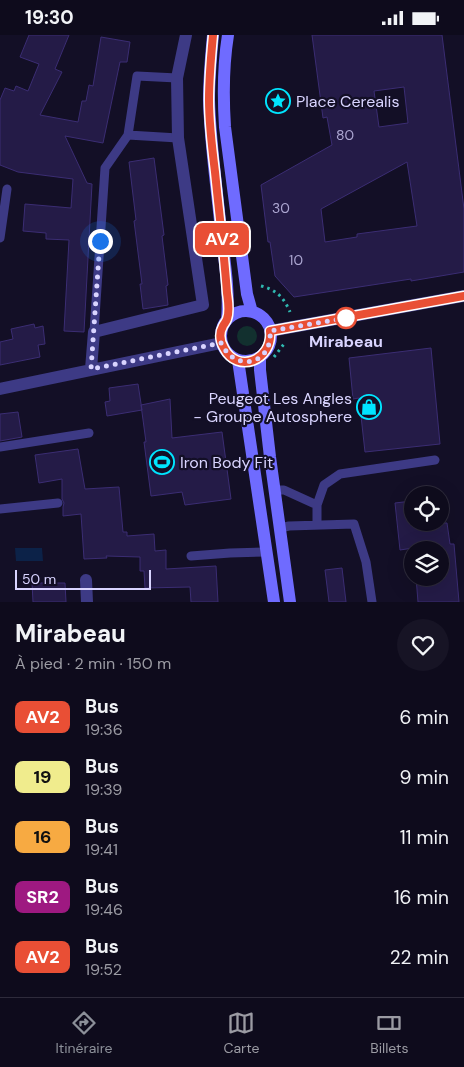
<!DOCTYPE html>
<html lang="fr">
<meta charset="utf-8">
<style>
body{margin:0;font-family:"DM Sans",sans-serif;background:#171425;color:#f1f3f6;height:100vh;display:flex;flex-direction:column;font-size:19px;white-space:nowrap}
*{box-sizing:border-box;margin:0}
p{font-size:16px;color:#9b9ba3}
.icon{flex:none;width:28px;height:28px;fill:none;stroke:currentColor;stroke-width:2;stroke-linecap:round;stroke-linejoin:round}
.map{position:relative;height:567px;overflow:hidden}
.side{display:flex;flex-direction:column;background:#0e0b1c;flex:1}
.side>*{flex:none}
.badge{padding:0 10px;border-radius:8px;font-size:18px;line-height:32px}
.buttons{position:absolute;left:404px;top:451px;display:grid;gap:10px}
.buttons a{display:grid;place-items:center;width:45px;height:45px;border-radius:50%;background:#0e0b1c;box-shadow:0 5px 20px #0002,0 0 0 1px #2e2b3b;font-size:25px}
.scale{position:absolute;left:15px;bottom:12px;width:136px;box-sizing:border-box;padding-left:5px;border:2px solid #d9d4ff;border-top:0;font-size:14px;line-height:18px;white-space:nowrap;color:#d9d4ff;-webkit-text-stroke:4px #130f26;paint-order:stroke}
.you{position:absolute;width:25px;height:25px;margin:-12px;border:4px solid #fff;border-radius:50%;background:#1a73e8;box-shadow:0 0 0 8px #1a73e833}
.map>.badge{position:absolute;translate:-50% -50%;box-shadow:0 0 0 2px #fff}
.round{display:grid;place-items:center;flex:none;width:52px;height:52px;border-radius:26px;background:#171425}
.overview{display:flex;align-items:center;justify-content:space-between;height:85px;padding:0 15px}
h1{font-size:24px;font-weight:700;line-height:38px}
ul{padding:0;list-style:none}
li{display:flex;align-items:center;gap:15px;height:60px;padding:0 15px}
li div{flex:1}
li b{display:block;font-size:19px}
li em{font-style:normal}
li .badge{min-width:55px;font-weight:700;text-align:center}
.status{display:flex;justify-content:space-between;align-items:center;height:35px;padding:0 25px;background:#0e0b1c;direction:ltr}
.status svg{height:14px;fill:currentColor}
.menu{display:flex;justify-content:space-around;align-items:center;height:70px;border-top:1px solid #2e2b3b;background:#0e0b1c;font-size:14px;color:#9b9ba3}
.menu a{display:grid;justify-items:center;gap:2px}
.menu .selected{color:#8c9099}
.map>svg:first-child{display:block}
.green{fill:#12302f}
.water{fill:#0c2248}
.building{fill:#241b47;stroke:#3b2d73;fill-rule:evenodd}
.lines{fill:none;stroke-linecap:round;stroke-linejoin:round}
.path{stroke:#2fb8b0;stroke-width:3;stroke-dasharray:2.5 4;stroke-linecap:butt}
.lane{stroke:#3d3a85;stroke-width:9}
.street{stroke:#3d3a85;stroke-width:12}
.secondary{stroke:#6f6bff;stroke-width:12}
.line-casing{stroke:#fff;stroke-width:11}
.line{stroke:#e94f35;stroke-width:8}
.walk{stroke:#d9d4ff;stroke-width:5;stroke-dasharray:0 9}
.stop-dot{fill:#fff;stroke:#e94f35;stroke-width:2.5}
.labels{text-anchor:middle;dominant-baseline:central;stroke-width:4.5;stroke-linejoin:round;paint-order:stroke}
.number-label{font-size:14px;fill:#aca6d1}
.poi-label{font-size:16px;fill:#d9d4ff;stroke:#130f26;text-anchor:start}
.stop-label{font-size:16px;font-weight:bold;fill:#d9d4ff;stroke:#130f26}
</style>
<div class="status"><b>19:30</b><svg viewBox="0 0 49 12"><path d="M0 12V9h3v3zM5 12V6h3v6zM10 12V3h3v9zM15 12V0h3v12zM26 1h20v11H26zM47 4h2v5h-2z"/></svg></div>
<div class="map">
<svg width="464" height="567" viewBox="0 0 464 567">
<rect width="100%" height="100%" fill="#130f26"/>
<path class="green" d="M237 301a10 10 0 1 1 20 0a10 10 0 1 1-20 0Z"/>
<path class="water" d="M 15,513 L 42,513 L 43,526 L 16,526 Z"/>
<path class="building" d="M 29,0 L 69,0 L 55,34 L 62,37 L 40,80 L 78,87 L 82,66 L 86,66 L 89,50 L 93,51 L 101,2 L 130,7 L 127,27 L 120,27 L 103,108 L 65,101 L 87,148 L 92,149 L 84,297 L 64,296 L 69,205 L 46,204 L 46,198 L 23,196 L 25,169 L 71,173 L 73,144 L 18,137 L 0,130 L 0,65 L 5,53 L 14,56 L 16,51 L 28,56 L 39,29 L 20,22 Z
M 312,0 L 442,0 L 464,174 L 464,237 L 411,246 L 411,244 L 294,262 L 275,241 L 270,207 L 268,207 L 261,150 L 332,110 L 327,82 L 323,83 ZM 404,52 L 408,88 L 379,92 L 374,56 ZM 407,127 L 417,191 L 357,199 L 357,202 L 325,207 L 321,174 Z
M 154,123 L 164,200 L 162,201 L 168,250 L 166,251 L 168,270 L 143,274 L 140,249 L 142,249 L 134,186 L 136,185 L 129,127 Z
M 34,289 L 35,293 L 43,291 L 45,309 L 38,310 L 40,322 L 0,330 L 0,307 L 13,304 L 11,294 Z
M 431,313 L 440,409 L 365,417 L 359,363 L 353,364 L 349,323 Z
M 138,349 L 142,375 L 107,381 L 105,367 L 110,366 L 109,353 Z
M 170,364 L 172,403 L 222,397 L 231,464 L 185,470 L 182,457 L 151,461 L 144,407 L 146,407 L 141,370 Z
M 18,377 L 22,402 L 0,406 L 0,379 Z
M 78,414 L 85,454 L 119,452 L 123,497 L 127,497 L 127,501 L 154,499 L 155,516 L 166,515 L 166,534 L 216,531 L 218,567 L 191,567 L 190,552 L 145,553 L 144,536 L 140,536 L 140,522 L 106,521 L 107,523 L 84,524 L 81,479 L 63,481 L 63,472 L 64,468 L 62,464 L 62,444 L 39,448 L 35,420 Z
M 412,466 L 412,488 L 447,488 L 450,509 L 454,509 L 459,567 L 418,567 L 416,542 L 440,542 L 440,515 L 413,515 L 413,513 L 400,515 L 395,468 Z
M 342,533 L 346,567 L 329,567 L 325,535 Z
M 32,548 L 65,548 L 66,567 L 33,567 Z"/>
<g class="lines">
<path class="path" d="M 261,251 C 277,255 284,263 290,277
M 274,322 L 284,309"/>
<path class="lane" d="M 177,43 L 137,41 L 128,100 L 178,103
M 0,203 L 7,154
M 94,297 L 105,133 L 128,100
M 0,412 L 89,398
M 274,455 L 284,455 L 317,470 L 324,450 L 340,439 L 435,425
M 317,470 L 317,490
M 0,474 L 58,468
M 280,493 L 289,491 L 354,489 L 366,527 L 372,567
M 191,521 L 230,518 L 266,517"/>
<path class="street" d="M 270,296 L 464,261
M 91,334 L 94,297 L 203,270 L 178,103 L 177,43 L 186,0
M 0,354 L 221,308
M 86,545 L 87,567"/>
<path class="secondary" d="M 213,0 C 211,21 209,43 209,65 C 210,105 216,146 220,186 C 223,219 230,252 227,285
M 228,0 C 223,31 223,61 225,92 L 247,259 L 252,277
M221 301a25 25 0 1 1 50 0a25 25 0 1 1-50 0Z
M 260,322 L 260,335 L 270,422 L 290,567
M 238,325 L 274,567"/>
</g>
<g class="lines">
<defs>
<path id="line" d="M 213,0 C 211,21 209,43 209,65 C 209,89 212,113 215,137 C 219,177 224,217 227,258 C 228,266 230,276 227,284 C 226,287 224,289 223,291 C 219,298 220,306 224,313 C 237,339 273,326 270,296 L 464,261"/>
</defs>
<use href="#line" class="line-casing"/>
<use href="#line" class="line"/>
<path class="walk" d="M 100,206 L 91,334 L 221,308 C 236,339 273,329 270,296 L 346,283"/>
</g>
<defs>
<symbol id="sight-ring" viewBox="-11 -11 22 22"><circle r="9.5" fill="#130f26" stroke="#00e5ff" stroke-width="1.5"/><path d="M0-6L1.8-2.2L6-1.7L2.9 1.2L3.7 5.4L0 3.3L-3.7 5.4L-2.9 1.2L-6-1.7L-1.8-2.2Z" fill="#00e5ff"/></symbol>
<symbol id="shop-ring" viewBox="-11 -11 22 22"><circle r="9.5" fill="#130f26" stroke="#00e5ff" stroke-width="1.5"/><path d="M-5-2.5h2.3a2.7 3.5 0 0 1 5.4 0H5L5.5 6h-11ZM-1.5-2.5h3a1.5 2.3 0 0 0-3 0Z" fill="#00e5ff"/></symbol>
<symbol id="stadium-ring" viewBox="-11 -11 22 22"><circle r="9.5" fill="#130f26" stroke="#00e5ff" stroke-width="1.5"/><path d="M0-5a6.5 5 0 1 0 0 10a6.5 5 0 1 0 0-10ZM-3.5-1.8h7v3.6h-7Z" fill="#00e5ff"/></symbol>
</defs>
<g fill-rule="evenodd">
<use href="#sight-ring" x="264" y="52" width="28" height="28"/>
<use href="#shop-ring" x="355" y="358" width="28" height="28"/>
<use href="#stadium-ring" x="148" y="413" width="28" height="28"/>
</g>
<circle class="stop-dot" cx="346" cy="283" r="10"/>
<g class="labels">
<g class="number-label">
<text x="345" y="100">80</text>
<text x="281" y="173">30</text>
<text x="296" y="225">10</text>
</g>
<g class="poi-label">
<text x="296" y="66">Place Cerealis</text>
<text x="352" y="363" text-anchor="end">Peugeot Les Angles<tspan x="352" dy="18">- Groupe Autosphere</tspan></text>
<text x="180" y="427">Iron Body Fit</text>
</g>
<g class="stop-label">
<text x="346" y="306">Mirabeau</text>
</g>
</g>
</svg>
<div class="buttons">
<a><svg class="icon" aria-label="locate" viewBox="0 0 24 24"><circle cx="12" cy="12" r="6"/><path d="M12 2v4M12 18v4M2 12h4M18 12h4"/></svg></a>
<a><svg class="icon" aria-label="layers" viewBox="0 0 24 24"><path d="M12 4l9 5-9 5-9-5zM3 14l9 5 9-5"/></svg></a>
</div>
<div class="scale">50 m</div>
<div class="you" style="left:100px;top:206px"></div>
<b class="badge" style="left:222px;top:204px;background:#e94f35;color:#fff">AV2</b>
</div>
<section class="side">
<div class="overview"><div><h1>Mirabeau</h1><p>À pied · 2 min · 150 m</p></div><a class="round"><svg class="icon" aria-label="heart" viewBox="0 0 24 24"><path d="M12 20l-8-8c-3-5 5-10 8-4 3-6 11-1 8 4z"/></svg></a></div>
<ul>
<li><span class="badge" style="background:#e94f35;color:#fff">AV2</span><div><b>Bus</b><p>19:36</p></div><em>6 min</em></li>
<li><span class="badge" style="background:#f0ec8d;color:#111">19</span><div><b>Bus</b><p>19:39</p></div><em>9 min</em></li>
<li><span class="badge" style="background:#f7aa42;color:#111">16</span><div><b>Bus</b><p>19:41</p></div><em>11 min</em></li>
<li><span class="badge" style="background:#9e1981;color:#fff">SR2</span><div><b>Bus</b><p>19:46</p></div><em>16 min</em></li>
<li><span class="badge" style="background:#e94f35;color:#fff">AV2</span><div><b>Bus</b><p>19:52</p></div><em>22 min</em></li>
</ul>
</section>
<nav class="menu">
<a class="selected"><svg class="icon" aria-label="directions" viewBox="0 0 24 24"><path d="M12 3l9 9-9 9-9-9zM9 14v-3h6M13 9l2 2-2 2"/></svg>Itinéraire</a>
<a><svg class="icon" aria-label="map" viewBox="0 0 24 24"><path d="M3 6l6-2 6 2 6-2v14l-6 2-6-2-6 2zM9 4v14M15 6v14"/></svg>Carte</a>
<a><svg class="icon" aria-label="tickets" viewBox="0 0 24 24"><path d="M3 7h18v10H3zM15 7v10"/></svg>Billets</a>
</nav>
